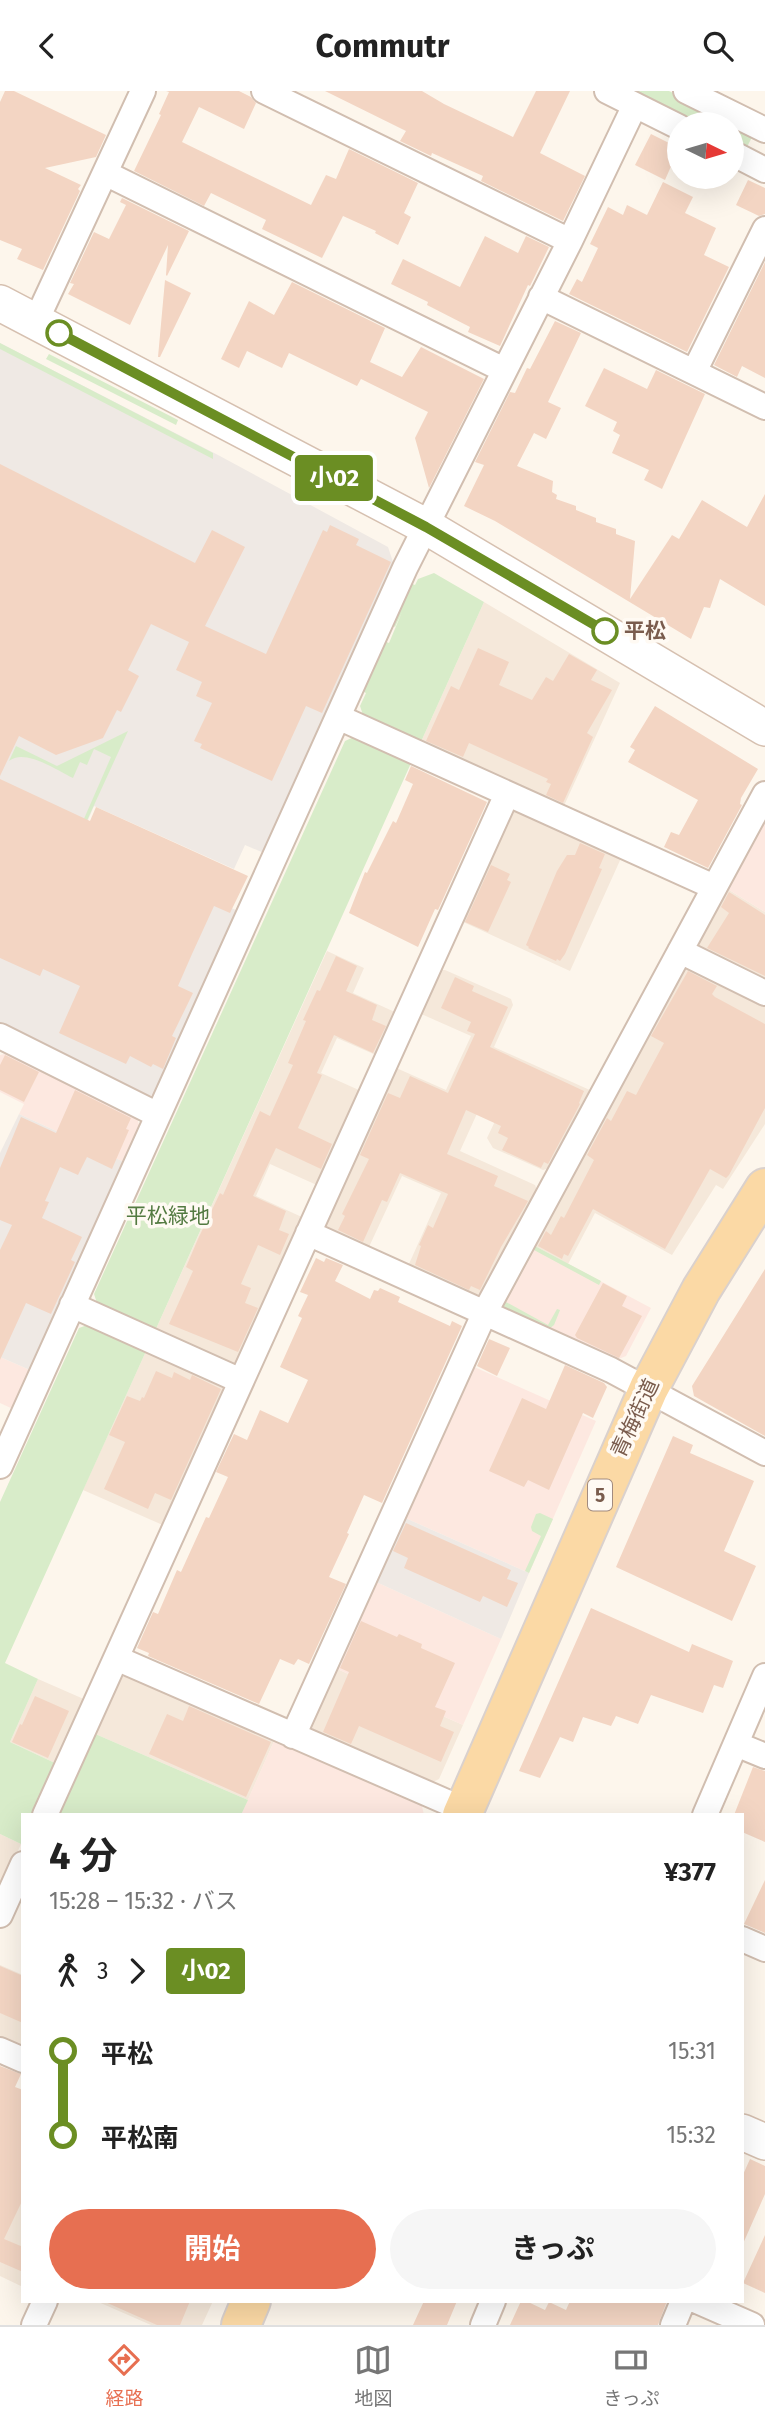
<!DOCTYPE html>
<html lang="ja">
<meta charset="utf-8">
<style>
body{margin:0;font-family:"Fira Sans","Noto Sans JP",sans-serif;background:#f6f6f6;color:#222;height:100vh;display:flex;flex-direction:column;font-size:26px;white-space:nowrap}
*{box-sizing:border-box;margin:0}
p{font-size:23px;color:#767676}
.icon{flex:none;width:38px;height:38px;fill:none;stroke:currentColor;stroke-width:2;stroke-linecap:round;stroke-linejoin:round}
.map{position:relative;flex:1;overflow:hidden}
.side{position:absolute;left:21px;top:1722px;width:723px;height:490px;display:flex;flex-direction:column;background:#fff;border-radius:0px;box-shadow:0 7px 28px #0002}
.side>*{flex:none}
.badge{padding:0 14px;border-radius:5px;font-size:24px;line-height:46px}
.needle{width:46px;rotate:95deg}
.tools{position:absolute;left:667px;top:21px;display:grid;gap:14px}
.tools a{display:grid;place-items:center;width:77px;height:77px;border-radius:50%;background:#fff;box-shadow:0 7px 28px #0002;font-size:35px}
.map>.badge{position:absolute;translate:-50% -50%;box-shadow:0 0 0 4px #fff}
.legs{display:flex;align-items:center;gap:10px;height:77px;padding:0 28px;font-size:23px}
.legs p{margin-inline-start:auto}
.head{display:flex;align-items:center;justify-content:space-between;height:119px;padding:0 28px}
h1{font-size:38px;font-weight:700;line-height:52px}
.action{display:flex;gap:14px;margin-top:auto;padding:14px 28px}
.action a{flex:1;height:80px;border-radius:42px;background:#e76f51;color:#fff;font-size:28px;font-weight:700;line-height:80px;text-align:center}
.action a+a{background:#f6f6f6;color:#222}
ul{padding:0 28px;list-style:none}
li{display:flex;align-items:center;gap:24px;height:84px;font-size:26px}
li i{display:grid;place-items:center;width:10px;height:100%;margin:0 9px;background:currentColor}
li i::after{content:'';width:18px;height:18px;margin:-9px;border:5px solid;border-radius:50%;background:#fff}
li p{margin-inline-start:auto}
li:first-child i{background:linear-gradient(#0000 50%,currentColor 0)}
li:last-child i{background:linear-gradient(currentColor 50%,#0000 0)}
header{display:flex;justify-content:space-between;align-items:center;height:91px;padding:0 28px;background:#fff;font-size:32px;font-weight:700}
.tab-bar{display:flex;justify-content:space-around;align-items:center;height:98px;border-top:2px solid #e0e0e0;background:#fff;font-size:19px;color:#767676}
.tab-bar a{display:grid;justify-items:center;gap:4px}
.tab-bar .on{color:#e76f51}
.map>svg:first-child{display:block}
.residential{fill:#f5e8da}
.commercial{fill:#fde8e0}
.industrial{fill:#efe9e4}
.green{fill:#d8ecc9}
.building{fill:#f3d5c3}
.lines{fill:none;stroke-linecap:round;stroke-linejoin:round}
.street-casing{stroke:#d1beb0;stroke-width:28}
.secondary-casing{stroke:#d6c0b0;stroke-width:38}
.primary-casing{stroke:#dad1cd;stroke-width:42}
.street{stroke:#fff;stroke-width:24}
.secondary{stroke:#fff;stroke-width:35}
.primary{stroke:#fbd9a5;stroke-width:38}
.line-1-casing{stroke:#fff;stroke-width:16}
.line-1{stroke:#6b8e23;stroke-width:10}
.stop-1-dot{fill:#fff;stroke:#6b8e23;stroke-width:3.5}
.labels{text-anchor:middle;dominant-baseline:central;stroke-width:7;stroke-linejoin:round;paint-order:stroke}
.shield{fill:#fffaf3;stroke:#a28b7f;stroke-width:2}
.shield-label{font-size:19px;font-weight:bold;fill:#7a5c4d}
.stop-label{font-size:21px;font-weight:bold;fill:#7a5c4d;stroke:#fffaf3;text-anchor:start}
.park-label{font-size:21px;fill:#537a41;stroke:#fffaf3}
.street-label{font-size:21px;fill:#7a5c4d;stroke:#fffaf3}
</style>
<header><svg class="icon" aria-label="back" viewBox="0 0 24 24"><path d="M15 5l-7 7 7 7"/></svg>Commutr<svg class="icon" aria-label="search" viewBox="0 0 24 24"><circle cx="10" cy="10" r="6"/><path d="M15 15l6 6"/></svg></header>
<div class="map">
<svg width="765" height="2234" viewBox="0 0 765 2234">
<rect width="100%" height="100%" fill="#fdf6ec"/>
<path class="residential" d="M 484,511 L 620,592 L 563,717 L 420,653 Z
M 520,719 L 622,765 L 570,880 L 461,830 L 509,723 Z
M 726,797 L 765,821 L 765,895 L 699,861 L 696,851 Z
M 327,860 L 364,877 L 353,902 L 397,922 L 378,965 L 337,947 L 321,982 L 361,1000 L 319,1095 L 270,1073 L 256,1105 L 304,1127 L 239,1271 L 230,1274 L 155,1240 Z
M 684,875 L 765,909 L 765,1033 L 723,1098 L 716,1094 L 672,1164 L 595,1122 L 568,1173 L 533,1154 Z
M 438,879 L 445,879 L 511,908 L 513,914 L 494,956 L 592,1000 L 552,1076 L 543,1079 L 493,1057 L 487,1047 L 498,1024 L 480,1016 L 460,1060 L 535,1094 L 538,1102 L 484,1200 L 474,1205 L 408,1175 L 441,1102 L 402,1085 L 368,1158 L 329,1140 L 325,1130 L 394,976 L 446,999 L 471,945 L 419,922 Z
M 147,1258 L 222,1292 L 225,1302 L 165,1435 L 83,1399 Z
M 335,1577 L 463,1634 L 439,1688 L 429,1693 L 313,1643 L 310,1632 Z
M 129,1584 L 275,1648 L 248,1709 L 93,1642 L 118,1588 Z
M 38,1588 L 86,1609 L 57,1673 L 10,1651 Z
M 0,1743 L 21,1753 L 4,1791 L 0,1792 Z
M 0,1874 L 23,1884 L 23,1958 L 0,1948 Z
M 0,2043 L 23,2054 L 23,2196 L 0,2185 Z
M 96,2210 L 213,2210 L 202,2234 L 151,2234 Z"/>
<path class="commercial" d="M 765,724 L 765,821 L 726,797 Z
M 9,962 L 136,1025 L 140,1036 L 124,1071 L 19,1023 L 24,1013 L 0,1001 L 0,964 Z
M 533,1154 L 651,1217 L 626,1265 L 616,1269 L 505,1220 L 502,1210 Z
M 0,1266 L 30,1279 L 13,1318 L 0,1312 Z
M 472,1275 L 596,1330 L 529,1482 L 403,1426 Z
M 374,1490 L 501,1548 L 463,1634 L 335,1577 Z
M 275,1648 L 421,1711 L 424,1724 L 241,1724 Z"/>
<path class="industrial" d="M 0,252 L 218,364 L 388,456 L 394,474 L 264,762 L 245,754 L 234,778 L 94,715 L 80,748 L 238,820 L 155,1003 L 147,1006 L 0,933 Z
M 19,1023 L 124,1071 L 30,1279 L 0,1266 L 0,1062 Z
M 403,1426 L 529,1482 L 501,1548 L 374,1490 Z"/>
<path class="green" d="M 624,0 L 669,0 L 754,42 L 745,60 L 732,54 L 732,33 L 690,33 Z
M 0,252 L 213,362 L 213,368 L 0,258 Z
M 49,263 L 178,329 L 176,334 L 46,268 Z
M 434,482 L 484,511 L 420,653 L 364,627 L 360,615 L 366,602 L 362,600 L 384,550 L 389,552 L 402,521 L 395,536 L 391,534 L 410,492 L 415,494 L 418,488 Z
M 128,640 L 79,747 L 76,746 L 111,666 L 94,658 L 87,674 L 80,671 L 73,687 C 56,679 25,657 9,670 L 16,655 L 57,675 Z
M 356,645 L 412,670 L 155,1240 L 98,1215 L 94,1203 L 345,650 Z
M 533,1154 L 601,1190 L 599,1194 L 534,1159 L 506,1211 L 548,1234 L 557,1218 L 560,1219 L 554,1234 L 549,1238 L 505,1220 L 502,1210 Z
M 90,1233 L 147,1258 L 5,1572 L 38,1588 L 10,1651 L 57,1673 L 34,1724 L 23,1724 L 21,1753 L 0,1743 L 0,1411 L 79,1237 Z
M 540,1422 L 553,1428 L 529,1482 L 525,1480 L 541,1445 L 532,1440 L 531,1436 L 536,1423 Z
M 93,1642 L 248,1709 L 241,1724 L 57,1724 Z"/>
<path class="building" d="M 5,0 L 14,0 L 106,44 L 96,66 L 45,77 L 81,94 L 78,98 L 80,100 L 43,179 L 17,168 L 22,158 L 0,149 L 0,11 Z
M 166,0 L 239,0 L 251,6 L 256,12 L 244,38 L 199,16 L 182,51 L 311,114 L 326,84 L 336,88 L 349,58 L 418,92 L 404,122 L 411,126 L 398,154 L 375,142 L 376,140 L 343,125 L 322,167 L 262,138 L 266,129 L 211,102 L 204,115 L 134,80 L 161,24 L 159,23 L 169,1 Z
M 325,0 L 422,0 L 444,13 L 513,46 L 536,0 L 570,0 L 540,62 L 585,85 L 563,130 L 481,90 L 483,85 L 432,62 L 431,65 L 400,50 L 406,40 Z
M 651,43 L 679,57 L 665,89 L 635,74 Z
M 748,89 L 765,97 L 765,123 L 759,125 L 736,114 Z
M 663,91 L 693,106 L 685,122 L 716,137 L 704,164 L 729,176 L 687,261 L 569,203 L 577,188 L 582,191 L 598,157 L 590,153 L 608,116 L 623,124 L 627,114 L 647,124 Z
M 122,107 L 189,140 L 167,185 L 166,184 L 168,154 L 130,234 L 68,203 L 74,193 L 70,192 L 94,141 L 109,148 L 126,114 L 120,111 Z
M 485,145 L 518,162 L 526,145 L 549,156 L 530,195 L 528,194 L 500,255 L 468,241 L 470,236 L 427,214 L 428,211 L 391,193 L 403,168 L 460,196 Z
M 765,171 L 765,287 L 742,275 L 737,286 L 714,274 Z
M 165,189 L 191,202 L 160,266 L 158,266 Z
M 292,191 L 385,237 L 370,271 L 402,286 L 421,256 L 484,288 L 429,397 L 415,347 L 428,321 L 361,288 L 357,295 L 289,262 L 282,277 L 247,260 L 239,277 L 221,268 L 249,210 L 274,224 Z
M 555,230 L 581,242 L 548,311 L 561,317 L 546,348 L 534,342 L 517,375 L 553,390 L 552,401 L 557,404 L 556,408 L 576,415 L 576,419 L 596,427 L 596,431 L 616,438 L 616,443 L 635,450 L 630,508 L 672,444 L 679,448 L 702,409 L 747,436 L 765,403 L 765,515 L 720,488 L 710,517 L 704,516 L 691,548 L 495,430 L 464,415 L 484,374 L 475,371 L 510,301 L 515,302 L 527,277 L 530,278 Z
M 604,277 L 647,298 L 656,279 L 705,303 L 662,398 L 644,389 L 649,379 L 612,362 L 620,344 L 613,340 L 617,331 L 585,315 Z
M 0,373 L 195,472 L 212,439 L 245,456 L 205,535 L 266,563 L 323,439 L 327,441 L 330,434 L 359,448 L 356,454 L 391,471 L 322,622 L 306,615 L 272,690 L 200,657 L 202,653 L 194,650 L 212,612 L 196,605 L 202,591 L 176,579 L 189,551 L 151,533 L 128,579 L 139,585 L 121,621 L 117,619 L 103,647 L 56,664 L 19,645 L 0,685 Z
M 478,557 L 509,571 L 499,594 L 532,609 L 546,586 L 553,590 L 569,563 L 597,579 L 591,589 L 612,599 L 587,642 L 593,646 L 563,712 L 546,704 L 551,693 L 546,691 L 548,688 L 469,652 L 463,666 L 426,650 L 451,595 L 459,599 Z
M 655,615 L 758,678 L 741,707 L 740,713 L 742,714 L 708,777 L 664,756 L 671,741 L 679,744 L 698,709 L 628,671 L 635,659 L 630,656 Z
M 411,675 L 487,711 L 438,819 L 435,818 L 418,856 L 349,822 L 365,781 L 367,782 L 393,730 L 396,732 L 413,693 L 405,689 Z
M 0,688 L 90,730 L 96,716 L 248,785 L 230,822 L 214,815 L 192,863 L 178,895 L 193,902 L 172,945 L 176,947 L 163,978 L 153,973 L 151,976 L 130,965 L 126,973 L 59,942 L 80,895 L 43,878 L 40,885 L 0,867 Z
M 580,752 L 605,763 L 599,777 L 602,778 L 565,863 L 560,870 L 557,868 L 556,870 L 528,857 L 529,856 L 526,854 L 557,780 L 567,764 L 575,764 Z
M 491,774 L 510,783 L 507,789 L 511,791 L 488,841 L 465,831 Z
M 729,801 L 765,824 L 765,885 L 707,857 L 729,822 L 721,816 Z
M 336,865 L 357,875 L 346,900 L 377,914 L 372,929 L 386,935 L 373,962 L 334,944 L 317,982 L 322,984 L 298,1037 L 332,1053 L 321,1078 L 276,1057 L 253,1105 L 286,1120 L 279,1139 L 289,1143 L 280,1164 L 258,1154 L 241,1193 L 251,1197 L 245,1212 L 258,1217 L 238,1261 L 169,1233 L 193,1180 L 186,1176 L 198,1148 L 220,1102 L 223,1104 L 260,1020 L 270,1025 L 293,974 L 288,972 L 306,930 L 303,929 L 317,899 L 320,900 Z
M 688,880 L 717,895 L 712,903 L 715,906 L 765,933 L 765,1017 L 729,1084 L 726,1087 L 710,1078 L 665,1158 L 593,1118 L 568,1165 L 564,1163 L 562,1168 L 538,1155 L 546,1140 L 551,1144 L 561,1125 L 564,1127 L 594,1069 L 587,1064 L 607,1027 L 611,1030 L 627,1000 L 636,1004 L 644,989 L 664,952 L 651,945 Z
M 455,886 L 474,895 L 472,900 L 508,916 L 490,956 L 584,1000 L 579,1012 L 580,1013 L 548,1073 L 544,1071 L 541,1077 L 502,1059 L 508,1047 L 498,1042 L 501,1035 L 466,1019 L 447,1063 L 498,1085 L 494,1095 L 528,1110 L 501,1156 L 480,1199 L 471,1195 L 469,1199 L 415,1174 L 421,1155 L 419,1154 L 428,1134 L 433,1137 L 448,1103 L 400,1082 L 387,1111 L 382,1109 L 363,1151 L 338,1139 L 345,1125 L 342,1123 L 369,1068 L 360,1064 L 388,1002 L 400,1007 L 410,985 L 448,1002 L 475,943 L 467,940 L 471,931 L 441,917 Z
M 5,964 L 39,981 L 24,1011 L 0,999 L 0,974 Z
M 75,999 L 131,1027 L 126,1038 L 129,1039 L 112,1078 L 87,1066 L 78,1084 L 60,1076 L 45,1110 L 49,1111 L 42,1127 L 82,1146 L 71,1169 L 75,1171 L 51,1223 L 26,1212 L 0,1269 L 0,1159 L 12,1134 L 0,1129 L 0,1077 L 21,1026 L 56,1042 Z
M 316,1167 L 324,1171 L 326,1167 L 343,1174 L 335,1190 L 370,1208 L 374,1199 L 378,1200 L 380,1197 L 400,1206 L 398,1211 L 450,1235 L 452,1230 L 462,1235 L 382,1412 L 364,1404 L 347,1442 L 349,1443 L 329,1486 L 346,1493 L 309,1573 L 298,1568 L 294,1574 L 280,1568 L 259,1613 L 148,1565 L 149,1562 L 137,1557 L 153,1521 L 158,1523 L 177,1479 L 181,1481 L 206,1426 L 209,1427 L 228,1386 L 216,1381 L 234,1343 L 247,1349 L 260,1319 L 288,1332 L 308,1289 L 280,1276 L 302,1227 L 298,1225 L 308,1204 L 300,1201 Z
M 765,1178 L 765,1345 L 694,1305 L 692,1295 Z
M 603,1192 L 627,1205 L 622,1215 L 642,1225 L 619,1267 L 577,1247 L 575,1244 Z
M 489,1248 L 510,1257 L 497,1285 L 477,1275 Z
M 565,1274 L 604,1292 L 607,1296 L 593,1327 L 583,1322 L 549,1399 L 528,1389 L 524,1396 L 489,1380 L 522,1307 L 546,1318 Z
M 156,1280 L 172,1287 L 174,1281 L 190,1289 L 192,1284 L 221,1298 L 171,1409 L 155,1402 L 148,1418 L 104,1398 L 125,1351 L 109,1344 L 127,1305 L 140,1310 L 142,1306 L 144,1307 Z
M 673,1345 L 693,1354 L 690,1362 L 754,1390 L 724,1460 L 756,1475 L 732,1530 L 616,1476 Z
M 406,1432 L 511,1479 L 507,1488 L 518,1492 L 507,1516 L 483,1505 L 480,1511 L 404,1477 L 408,1467 L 393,1460 Z
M 591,1517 L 689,1561 L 692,1553 L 733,1570 L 723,1597 L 714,1594 L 703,1622 L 651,1604 L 638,1633 L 616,1625 L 611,1635 L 583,1626 L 573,1651 L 560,1646 L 540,1687 L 519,1680 Z
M 361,1530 L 397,1546 L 399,1543 L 422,1553 L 421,1557 L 455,1572 L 435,1616 L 446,1620 L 440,1635 L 454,1641 L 441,1671 L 359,1635 L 351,1653 L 323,1641 L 349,1581 L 340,1577 Z
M 35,1605 L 69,1620 L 48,1667 L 12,1651 L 20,1633 L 22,1634 Z
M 189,1615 L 271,1651 L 246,1706 L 149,1663 L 167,1623 L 183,1630 Z
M 753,1676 L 765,1680 L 765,1751 L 742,1741 L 742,1724 L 734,1724 Z
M 765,1789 L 765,1842 L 744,1833 Z
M 0,1875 L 23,1885 L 23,1932 L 0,1922 Z
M 0,1975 L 21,1983 L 15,1996 L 23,1999 L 23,2108 L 4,2148 L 23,2156 L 23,2181 L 0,2171 Z
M 750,2068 L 765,2075 L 765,2103 L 742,2155 L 742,2086 Z
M 765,2144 L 765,2202 L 743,2192 Z
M 103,2210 L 190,2210 L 180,2234 L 157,2234 Z
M 424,2210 L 457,2210 L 447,2234 L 413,2234 Z
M 521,2210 L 526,2210 L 545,2219 L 549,2211 L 566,2219 L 570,2210 L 667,2210 L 658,2234 L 510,2234 Z"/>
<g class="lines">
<defs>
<path id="street" d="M 264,0 L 570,150
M 607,0 L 679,36
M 686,0 L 765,39
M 732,62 L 765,79
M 105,82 L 504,279
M 541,206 L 765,316
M 36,230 L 143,0
M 694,281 L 765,138
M 338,626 L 714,796
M 680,860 L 765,902
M 0,945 L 158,1024
M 308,1142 L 611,1279 L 765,1362
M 72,1214 L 241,1290
M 0,1375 L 405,477 L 570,150 L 635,14
M 116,1567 L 465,1719
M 293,1645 L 485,1221 L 765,703
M 736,1653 L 765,1665
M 45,1724 L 507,703
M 705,1724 L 765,1585
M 0,1824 L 23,1773
M 742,1848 L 765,1858
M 0,1959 L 23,1969
M 697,2210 L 752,2234
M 34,2234 L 45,2210
M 483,2234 L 493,2210
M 673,2234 L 683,2210"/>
<path id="secondary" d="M 0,212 L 427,436 L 765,637
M 742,2041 L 765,2051"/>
<path id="primary" d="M 462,1724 L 649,1297 L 701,1199 L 765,1097
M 241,2234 L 251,2210"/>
</defs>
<use href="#street" class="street-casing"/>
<use href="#secondary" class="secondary-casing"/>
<use href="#primary" class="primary-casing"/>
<use href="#street" class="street"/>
<use href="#secondary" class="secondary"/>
<use href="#primary" class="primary"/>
</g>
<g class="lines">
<defs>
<path id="line-1" d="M 59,242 L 426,436 L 605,540"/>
</defs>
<use href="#line-1" class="line-1-casing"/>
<use href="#line-1" class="line-1"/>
</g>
<g class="stop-1-dot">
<circle cx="59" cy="242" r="12"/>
<circle cx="605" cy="540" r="12"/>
</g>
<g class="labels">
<rect class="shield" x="588" y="1388.5" width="24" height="31" rx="5"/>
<g class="shield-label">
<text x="600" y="1404">5</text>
</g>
<g class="stop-label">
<text x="624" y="540">平松</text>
</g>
<g class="park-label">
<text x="168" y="1125">平松緑地</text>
</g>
<g class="street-label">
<text transform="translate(635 1327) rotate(-65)">青梅街道</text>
</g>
</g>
</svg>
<div class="tools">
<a><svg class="needle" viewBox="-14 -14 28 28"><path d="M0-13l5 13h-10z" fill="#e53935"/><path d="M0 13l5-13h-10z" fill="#767676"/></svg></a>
</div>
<b class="badge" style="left:334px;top:387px;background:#6b8e23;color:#fff">小02</b>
<section class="side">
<div class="head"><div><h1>4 分</h1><p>15:28 – 15:32 · バス</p></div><b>¥377</b></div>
<div class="legs"><svg class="icon" aria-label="walk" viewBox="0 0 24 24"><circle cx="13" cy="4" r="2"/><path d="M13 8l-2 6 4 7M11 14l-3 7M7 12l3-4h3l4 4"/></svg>3<svg class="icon" aria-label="forward" viewBox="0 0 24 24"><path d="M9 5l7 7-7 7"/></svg><b class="badge" style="background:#6b8e23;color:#fff">小02</b></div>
<ul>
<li><i style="color:#6b8e23"></i><b>平松</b><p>15:31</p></li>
<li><i style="color:#6b8e23"></i><b>平松南</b><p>15:32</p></li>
</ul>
<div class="action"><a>開始</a><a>きっぷ</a></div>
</section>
</div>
<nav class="tab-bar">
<a class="on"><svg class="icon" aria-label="directions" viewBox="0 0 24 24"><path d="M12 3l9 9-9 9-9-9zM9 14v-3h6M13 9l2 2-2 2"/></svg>経路</a>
<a><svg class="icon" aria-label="map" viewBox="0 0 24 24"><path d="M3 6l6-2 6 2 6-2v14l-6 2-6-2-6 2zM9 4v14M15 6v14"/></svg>地図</a>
<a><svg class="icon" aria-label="tickets" viewBox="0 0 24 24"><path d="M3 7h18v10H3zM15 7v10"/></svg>きっぷ</a>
</nav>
